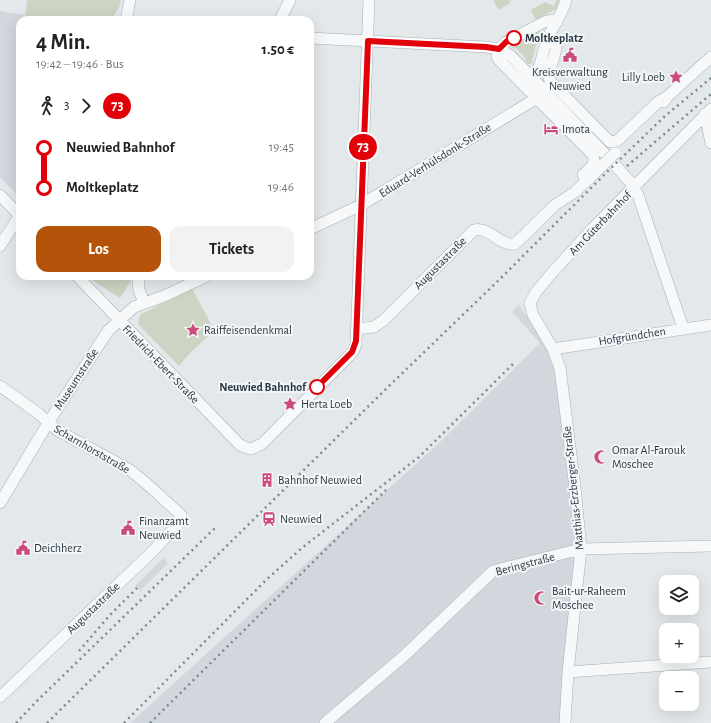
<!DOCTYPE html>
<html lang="de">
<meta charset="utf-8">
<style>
body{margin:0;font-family:"Alegreya Sans",sans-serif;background:#f2f2f2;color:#222;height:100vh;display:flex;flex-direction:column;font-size:15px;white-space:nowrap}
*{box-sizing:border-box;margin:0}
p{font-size:13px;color:#767676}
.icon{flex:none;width:22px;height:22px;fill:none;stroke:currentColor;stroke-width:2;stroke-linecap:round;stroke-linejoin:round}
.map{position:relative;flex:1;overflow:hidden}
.side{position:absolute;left:16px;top:16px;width:298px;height:264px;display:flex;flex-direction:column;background:#fff;border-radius:12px;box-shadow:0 4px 16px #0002}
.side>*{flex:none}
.badge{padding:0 8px;border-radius:13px;font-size:14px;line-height:26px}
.controls{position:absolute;left:659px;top:575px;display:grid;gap:8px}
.controls a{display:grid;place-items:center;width:40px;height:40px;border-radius:8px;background:#fff;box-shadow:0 4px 16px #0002;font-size:20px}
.map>.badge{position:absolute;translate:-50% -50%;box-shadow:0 0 0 2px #fff}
.legs{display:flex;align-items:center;gap:6px;height:44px;padding:0 20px;font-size:13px}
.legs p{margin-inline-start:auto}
.headline{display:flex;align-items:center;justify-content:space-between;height:68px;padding:0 20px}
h1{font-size:22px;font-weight:700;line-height:30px}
.action{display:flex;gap:8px;margin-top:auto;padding:8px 20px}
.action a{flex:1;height:46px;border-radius:12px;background:#b45309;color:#fff;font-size:16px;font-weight:700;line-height:46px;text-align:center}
.action a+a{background:#f2f2f2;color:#222}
ul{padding:0 20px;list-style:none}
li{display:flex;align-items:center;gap:14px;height:40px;font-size:15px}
li i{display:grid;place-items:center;width:6px;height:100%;margin:0 5px;background:currentColor}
li i::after{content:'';width:10px;height:10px;margin:-5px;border:3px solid;border-radius:50%;background:#fff}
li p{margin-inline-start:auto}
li:first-child i{background:linear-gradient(#0000 50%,currentColor 0)}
li:last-child i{background:linear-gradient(currentColor 50%,#0000 0)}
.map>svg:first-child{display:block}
.built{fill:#d1d7dd}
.green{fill:#ccd4c4}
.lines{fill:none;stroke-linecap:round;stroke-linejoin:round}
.minor-casing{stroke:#a8b0b5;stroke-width:12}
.minor{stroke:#f6f8f9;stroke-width:11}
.rail{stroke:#7d8a94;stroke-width:2.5;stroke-dasharray:2 4;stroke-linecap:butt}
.minor-bridge-casing{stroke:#a8b0b5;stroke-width:12;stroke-linecap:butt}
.minor-bridge{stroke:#f6f8f9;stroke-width:11}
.line-1-casing{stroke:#fff;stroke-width:9}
.line-1{stroke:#e2000a;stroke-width:6}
.stop-1-dot{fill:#fff;stroke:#e2000a;stroke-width:2}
.labels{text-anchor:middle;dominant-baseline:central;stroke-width:4;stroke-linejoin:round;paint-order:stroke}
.stop-label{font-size:12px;font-weight:bold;fill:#2b3843;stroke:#f3f6f8;text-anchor:start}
.poi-label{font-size:12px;fill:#2b3843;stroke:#f3f6f8;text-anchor:start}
.street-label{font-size:12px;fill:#2b3843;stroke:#f3f6f8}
</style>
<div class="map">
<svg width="711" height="723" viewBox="0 0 711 723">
<rect width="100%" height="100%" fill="#e3e8eb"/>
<path class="built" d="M 0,11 L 25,15 L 30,20 L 20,20 L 20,198 L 0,177 Z
M 518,305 L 553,349 L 581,549 L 565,723 L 130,723 L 438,444 L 540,343 L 512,312 Z
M 163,558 L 168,563 L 140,591 L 135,586 Z"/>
<path class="green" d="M 27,0 L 121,0 L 119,8 L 111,20 L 30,20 L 25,15 Z
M 493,0 L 510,0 L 511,2 L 499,10 Z
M 556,0 L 559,0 L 557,8 L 536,20 L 531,10 L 545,2 L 554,6 Z
M 540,30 L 541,34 L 539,42 L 537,42 L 532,60 L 533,62 L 531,64 L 528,64 L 525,61 L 526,59 L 516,48 L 514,49 L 511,45 Z
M 92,276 L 125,276 L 131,280 L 120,298 L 90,279 Z
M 192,288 L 214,330 C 202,343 190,351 179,366 L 138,324 L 140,315 Z"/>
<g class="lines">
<defs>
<path id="minor" d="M 126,20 L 130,0
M 280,20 L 290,0
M 557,22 L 552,20 L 544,22 L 506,42 L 499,49 L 497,56 L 499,60 L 593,155 C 597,164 589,169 583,175
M 549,35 C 566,48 545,65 550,81 L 610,142 L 617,141 L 658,102 L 668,96
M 310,38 L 486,47 L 499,49 L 511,56 L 607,156 L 631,183 L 638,195 L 683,328
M 532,78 C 542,68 542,52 547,40 C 553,26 562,15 566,0
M 664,102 L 668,96 L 711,57
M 705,114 L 711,143
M 0,195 L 20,216
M 310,229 L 361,205 L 537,98
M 0,246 L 20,215
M 77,276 L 239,444 L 244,447 L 251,449 L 262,444 L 349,356 L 354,350 L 356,344 L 369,0
M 140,276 C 136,286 140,293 144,302
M 356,329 L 374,327 L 384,320 L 474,230 C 489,226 501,247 515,244 L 555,205 L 575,192 L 605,163
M 553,349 L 711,325
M 0,386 L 39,414 L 57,430 L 130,470 L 147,484 L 181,515 L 177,525 L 153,551 L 0,697
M 0,503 L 48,423 L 108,331 L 134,307 L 164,296 L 207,276
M 568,672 L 711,662
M 325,723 L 404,656 L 493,571 L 581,549 L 711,546
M 565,723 L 568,672 L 581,549 L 575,487 L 560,368 L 553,349 L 533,315 L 530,303 L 536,292 L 551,274 L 593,228 L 711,109"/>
</defs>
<use href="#minor" class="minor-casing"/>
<use href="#minor" class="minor"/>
<path class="rail" d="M 627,166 L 711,94
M 79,651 L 109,616 L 137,588
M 16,723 L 37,701 L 216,527
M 47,723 L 387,388 L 502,277 L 610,169 L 665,116 L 711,78
M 124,723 L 266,580 L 303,547 L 419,457 L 514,363
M 150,723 L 386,490"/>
<defs>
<path id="minor-bridge" d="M 605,163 L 615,153"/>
</defs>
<use href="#minor-bridge" class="minor-bridge-casing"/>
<use href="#minor-bridge" class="minor-bridge"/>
</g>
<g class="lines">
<defs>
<path id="line-1" d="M 317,387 L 352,352 L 356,341 L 368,41 L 486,47 L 499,49 L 506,42 L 514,38"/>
</defs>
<use href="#line-1" class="line-1-casing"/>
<use href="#line-1" class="line-1"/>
</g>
<defs>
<symbol id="civic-bare" viewBox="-9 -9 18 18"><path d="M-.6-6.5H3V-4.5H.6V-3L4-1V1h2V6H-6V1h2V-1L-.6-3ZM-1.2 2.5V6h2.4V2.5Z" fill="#cc4c79" stroke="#f3f6f8" stroke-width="2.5" paint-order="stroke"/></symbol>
<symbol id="sight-bare" viewBox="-9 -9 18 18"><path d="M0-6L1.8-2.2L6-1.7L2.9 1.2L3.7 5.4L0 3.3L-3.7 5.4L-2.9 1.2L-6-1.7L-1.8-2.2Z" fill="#cc4c79" stroke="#f3f6f8" stroke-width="2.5" paint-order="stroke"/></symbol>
<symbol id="hotel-bare" viewBox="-9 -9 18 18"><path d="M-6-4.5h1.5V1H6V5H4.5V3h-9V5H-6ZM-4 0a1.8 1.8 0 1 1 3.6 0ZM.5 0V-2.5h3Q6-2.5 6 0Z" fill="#cc4c79" stroke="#f3f6f8" stroke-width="2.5" paint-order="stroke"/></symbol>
<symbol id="mosque-bare" viewBox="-9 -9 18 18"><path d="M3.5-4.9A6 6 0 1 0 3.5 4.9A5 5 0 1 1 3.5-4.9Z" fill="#cc4c79" stroke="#f3f6f8" stroke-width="2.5" paint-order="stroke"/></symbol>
<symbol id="building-bare" viewBox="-9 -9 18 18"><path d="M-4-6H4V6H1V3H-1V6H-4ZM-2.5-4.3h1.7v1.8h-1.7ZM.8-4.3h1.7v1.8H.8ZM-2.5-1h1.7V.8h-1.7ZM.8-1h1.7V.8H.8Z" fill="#cc4c79" stroke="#f3f6f8" stroke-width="2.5" paint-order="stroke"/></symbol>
<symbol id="station-bare" viewBox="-9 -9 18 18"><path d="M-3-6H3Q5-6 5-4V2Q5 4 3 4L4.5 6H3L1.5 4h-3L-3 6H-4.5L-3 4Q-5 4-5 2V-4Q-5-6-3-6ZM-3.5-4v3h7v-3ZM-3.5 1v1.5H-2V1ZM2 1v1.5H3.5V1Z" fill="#cc4c79" stroke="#f3f6f8" stroke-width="2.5" paint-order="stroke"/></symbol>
</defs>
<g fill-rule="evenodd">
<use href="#civic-bare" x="560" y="45" width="20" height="20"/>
<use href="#sight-bare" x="666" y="67" width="20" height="20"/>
<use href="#hotel-bare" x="541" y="119" width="20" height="20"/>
<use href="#sight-bare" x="183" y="320" width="20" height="20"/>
<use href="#sight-bare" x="280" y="394" width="20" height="20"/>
<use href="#mosque-bare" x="591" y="447" width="20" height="20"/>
<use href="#building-bare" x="257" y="470" width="20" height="20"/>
<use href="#station-bare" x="259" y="509" width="20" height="20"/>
<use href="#civic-bare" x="118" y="518" width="20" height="20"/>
<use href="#civic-bare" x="13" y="538" width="20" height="20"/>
<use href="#mosque-bare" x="531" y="588" width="20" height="20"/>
</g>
<g class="stop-1-dot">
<circle cx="514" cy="38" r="7"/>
<circle cx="317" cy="387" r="7"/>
</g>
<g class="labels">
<g class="stop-label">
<text x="525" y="38">Moltkeplatz</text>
<text x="306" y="387" text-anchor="end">Neuwied Bahnhof</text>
</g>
<g class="poi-label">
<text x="570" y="72" text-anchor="middle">Kreisverwaltung<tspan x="570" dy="14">Neuwied</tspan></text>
<text x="665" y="77" text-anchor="end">Lilly Loeb</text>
<text x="562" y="129">Imota</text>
<text x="204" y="330">Raiffeisendenkmal</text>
<text x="301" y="404">Herta Loeb</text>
<text x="612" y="450">Omar Al-Farouk<tspan x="612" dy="14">Moschee</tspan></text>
<text x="278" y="480">Bahnhof Neuwied</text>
<text x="280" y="519">Neuwied</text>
<text x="139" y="521">Finanzamt<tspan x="139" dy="14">Neuwied</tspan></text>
<text x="34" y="548">Deichherz</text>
<text x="552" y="591">Bait-ur-Raheem<tspan x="552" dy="14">Moschee</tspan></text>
</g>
<g class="street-label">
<text transform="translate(435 160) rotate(-32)">Eduard-Verhülsdonk-Straße</text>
<text transform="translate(600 223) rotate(-46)">Am Güterbahnhof</text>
<text transform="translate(440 263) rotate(-45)">Augustastraße</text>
<text transform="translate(632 336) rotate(-9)">Hofgründchen</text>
<text transform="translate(161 364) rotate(46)">Friedrich-Ebert-Straße</text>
<text transform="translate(76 379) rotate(-57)">Museumstraße</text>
<text transform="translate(92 449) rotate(30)">Scharnhorststraße</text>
<text transform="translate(573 488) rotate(-96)">Matthias-Erzberger-Straße</text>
<text transform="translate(525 564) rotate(-15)">Beringstraße</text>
<text transform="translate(93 608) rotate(-44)">Augustastraße</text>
</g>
</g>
</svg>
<div class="controls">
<a><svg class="icon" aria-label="layers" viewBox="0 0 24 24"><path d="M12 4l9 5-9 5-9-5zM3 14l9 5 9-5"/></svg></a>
<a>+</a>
<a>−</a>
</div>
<b class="badge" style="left:363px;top:147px;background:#e2000a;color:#fff">73</b>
<section class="side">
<div class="headline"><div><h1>4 Min.</h1><p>19:42 – 19:46 · Bus</p></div><b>1.50 €</b></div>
<div class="legs"><svg class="icon" aria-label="walk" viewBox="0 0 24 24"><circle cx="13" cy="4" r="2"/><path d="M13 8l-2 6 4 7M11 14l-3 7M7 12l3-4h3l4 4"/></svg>3<svg class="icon" aria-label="forward" viewBox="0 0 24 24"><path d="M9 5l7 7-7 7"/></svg><b class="badge" style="background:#e2000a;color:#fff">73</b></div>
<ul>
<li><i style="color:#e2000a"></i><b>Neuwied Bahnhof</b><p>19:45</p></li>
<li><i style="color:#e2000a"></i><b>Moltkeplatz</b><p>19:46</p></li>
</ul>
<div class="action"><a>Los</a><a>Tickets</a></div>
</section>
</div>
